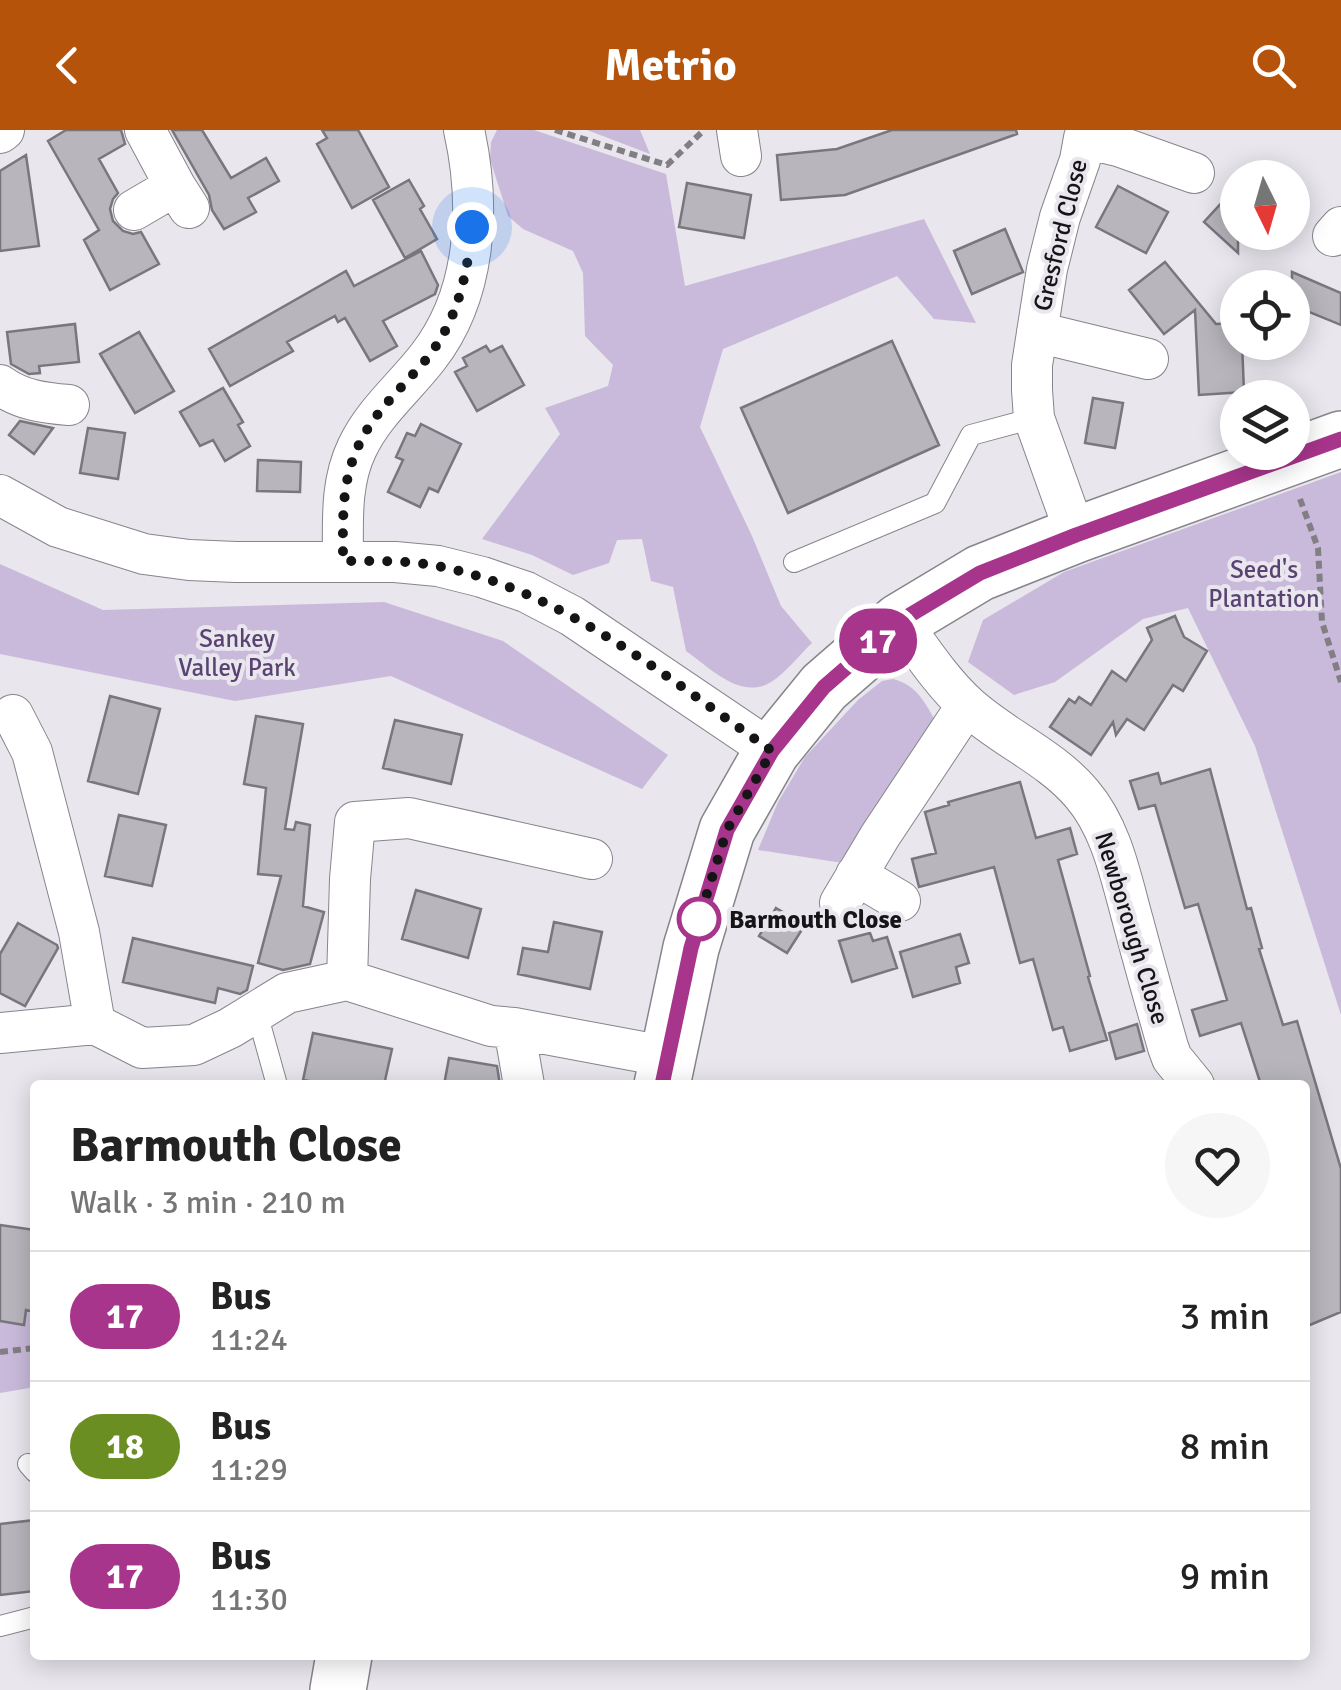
<!DOCTYPE html>
<meta charset="utf-8">
<style>
body{margin:0;font-family:Signika,sans-serif;background:#f6f6f6;color:#222;height:100vh;display:flex;flex-direction:column;font-size:38px;white-space:nowrap}
*{box-sizing:border-box;margin:0}
p{font-size:32px;color:#767676}
.icon{flex:none;width:55px;height:55px;fill:none;stroke:currentColor;stroke-width:2;stroke-linecap:round;stroke-linejoin:round}
.map{position:relative;flex:1;overflow:hidden}
.panel{position:absolute;left:30px;top:950px;width:1280px;height:580px;display:flex;flex-direction:column;background:#fff;border-radius:10px;box-shadow:0 5px 25px #0003}
.panel>*{flex:none}
.badge{padding:0 20px;border-radius:32px;font-size:35px;line-height:65px}
.needle{width:65px;rotate:175deg}
.controls{position:absolute;left:1220px;top:30px;display:grid;gap:20px}
.controls a{display:grid;place-items:center;width:90px;height:90px;border-radius:50%;background:#fff;box-shadow:0 5px 25px #0003;font-size:50px}
.you{position:absolute;width:50px;height:50px;margin:-25px;border:8px solid #fff;border-radius:50%;background:#1a73e8;box-shadow:0 0 0 15px #1a73e833}
.map>.badge{position:absolute;translate:-50% -50%;box-shadow:0 0 0 5px #fff}
.round{display:grid;place-items:center;flex:none;width:105px;height:105px;border-radius:52px;background:#f6f6f6}
.summary{display:flex;align-items:center;justify-content:space-between;height:170px;padding:0 40px}
h1{font-size:48px;font-weight:700;line-height:75px}
ul{padding:0;list-style:none}
li{display:flex;align-items:center;gap:30px;height:130px;padding:0 40px;border-top:2px solid #e0e0e0}
li div{flex:1}
li b{display:block;font-size:38px}
li em{font-style:normal}
li .badge{min-width:110px;font-weight:700;text-align:center}
header{display:flex;justify-content:space-between;align-items:center;height:130px;padding:0 40px;background:#b45309;color:#fff;font-size:45px;font-weight:700}
.map>svg:first-child{display:block}
.green{fill:#c9badb}
.building{fill:#b8b5bd;stroke:#79767d;stroke-width:2.5}
.lines{fill:none;stroke-linecap:round;stroke-linejoin:round}
.lane-casing{stroke:#88848c;stroke-width:22}
.street-casing{stroke:#88848c;stroke-width:42}
.secondary-casing{stroke:#88848c;stroke-width:58}
.path{stroke:#817e84;stroke-width:6;stroke-dasharray:8 5;stroke-linecap:butt}
.lane{stroke:#fff;stroke-width:20}
.street{stroke:#fff;stroke-width:40}
.secondary{stroke:#fff;stroke-width:55}
.line-casing{stroke:#fff;stroke-width:22}
.line{stroke:#a7358b;stroke-width:15}
.walk{stroke:#161417;stroke-width:10;stroke-dasharray:0 18}
.stop-dot{fill:#fff;stroke:#a7358b;stroke-width:5}
.labels{text-anchor:middle;dominant-baseline:central;stroke-width:8;stroke-linejoin:round;paint-order:stroke}
.street-label{font-size:25px;fill:#161417;stroke:#e9e6ee}
.park-label{font-size:25px;fill:#594372;stroke:#e9e6ee}
.stop-label{font-size:25px;font-weight:bold;fill:#161417;stroke:#e9e6ee;text-anchor:start}
</style>
<header><svg class="icon" aria-label="back" viewBox="0 0 24 24"><path d="M15 5l-7 7 7 7"/></svg>Metrio<svg class="icon" aria-label="search" viewBox="0 0 24 24"><circle cx="10" cy="10" r="6"/><path d="M15 15l6 6"/></svg></header>
<div class="map">
<svg width="1341" height="1560" viewBox="0 0 1341 1560">
<rect width="100%" height="100%" fill="#e9e6ee"/>
<path class="green" d="M 497,0 L 534,0 L 666,44 L 685,156 L 924,89 L 976,193 L 934,189 L 897,146 L 723,219 L 700,297 L 752,406 L 781,476 L 812,513 C 799,525 786,543 771,552 C 741,571 709,537 686,521 L 673,457 L 651,451 L 642,409 L 617,410 L 609,433 L 573,445 L 532,425 L 482,409 L 560,304 L 545,278 L 608,256 L 613,235 L 585,206 L 583,143 L 573,121 L 523,99 L 508,86 L 490,29 L 491,12 Z
M 587,0 L 640,0 L 650,24 Z
M 1341,342 L 1341,885 L 1255,616 L 1188,478 L 1143,489 L 1055,552 L 1014,565 L 968,532 L 983,490 L 1064,442 Z
M 0,434 L 103,480 L 384,472 L 503,511 L 668,625 L 642,659 L 391,546 L 235,571 L 0,524 Z
M 893,549 C 918,555 926,575 938,595 L 843,733 L 758,720 L 778,672 L 805,627 L 858,570 L 882,551 Z
M 0,1179 L 35,1179 L 35,1257 L 0,1263 Z"/>
<path class="building" d="M 66,0 L 121,0 L 125,14 L 99,29 L 118,63 L 113,69 L 110,79 L 113,91 L 123,101 L 133,104 L 141,102 L 159,134 L 110,160 L 84,110 L 99,100 L 48,11 Z
M 172,0 L 202,0 L 231,48 L 266,28 L 279,51 L 248,68 L 256,82 L 224,99 L 212,80 L 209,65 Z
M 322,0 L 358,0 L 389,57 L 352,78 L 317,14 L 327,8 Z
M 892,0 L 1016,0 L 1017,4 L 845,65 L 781,70 L 777,25 L 837,19 Z
M 26,25 L 39,116 L 0,121 L 0,41 Z
M 409,50 L 424,76 L 420,79 L 437,109 L 405,128 L 373,70 Z
M 687,53 L 751,65 L 744,108 L 679,97 Z
M 1238,55 L 1238,123 L 1204,92 Z
M 1118,56 L 1168,82 L 1146,123 L 1096,97 Z
M 1005,99 L 1023,142 L 972,164 L 954,121 Z
M 421,121 L 438,155 L 435,164 L 383,191 L 397,216 L 370,231 L 345,188 L 338,192 L 335,186 L 287,212 L 293,221 L 230,256 L 209,219 L 346,141 L 354,156 Z
M 1165,132 L 1216,194 L 1238,193 L 1238,212 L 1242,212 L 1244,262 L 1199,265 L 1195,180 L 1164,204 L 1129,160 Z
M 1292,142 L 1341,163 L 1341,195 L 1292,175 Z
M 75,194 L 79,232 L 39,236 L 40,243 L 29,244 L 11,234 L 7,202 Z
M 139,202 L 174,261 L 135,283 L 100,224 Z
M 892,211 L 939,315 L 788,383 L 741,278 Z
M 486,216 L 490,222 L 502,216 L 524,255 L 477,281 L 455,242 L 467,236 L 463,228 Z
M 223,258 L 243,292 L 238,295 L 250,316 L 225,331 L 213,310 L 200,316 L 180,282 Z
M 1093,268 L 1123,273 L 1115,318 L 1085,313 Z
M 20,291 L 53,298 L 34,324 L 9,305 Z
M 421,294 L 461,314 L 438,362 L 429,358 L 420,377 L 388,362 L 403,330 L 396,327 L 407,303 L 415,306 Z
M 88,298 L 125,303 L 118,349 L 80,343 Z
M 258,330 L 301,332 L 300,362 L 257,361 Z
M 1175,486 L 1184,507 L 1207,521 L 1183,561 L 1173,555 L 1144,600 L 1127,589 L 1116,605 L 1113,592 L 1091,625 L 1050,597 L 1069,569 L 1075,573 L 1079,567 L 1091,575 L 1112,541 L 1126,551 L 1152,510 L 1147,498 Z
M 110,566 L 160,579 L 138,664 L 88,651 Z
M 256,586 L 303,594 L 285,699 L 294,700 L 296,692 L 310,695 L 303,776 L 324,782 L 310,834 L 283,840 L 258,833 L 281,746 L 258,744 L 266,658 L 244,654 Z
M 395,590 L 462,605 L 451,654 L 383,638 Z
M 1210,639 L 1247,779 L 1251,778 L 1262,818 L 1259,819 L 1283,895 L 1297,891 L 1341,1039 L 1341,1182 L 1305,1197 L 1305,955 L 1261,955 L 1241,893 L 1200,906 L 1192,880 L 1227,870 L 1198,774 L 1185,778 L 1155,675 L 1139,679 L 1130,651 L 1158,643 L 1161,654 Z
M 1020,652 L 1036,708 L 1070,698 L 1077,724 L 1058,730 L 1090,846 L 1088,847 L 1107,910 L 1070,921 L 1063,897 L 1053,900 L 1033,829 L 1020,833 L 994,737 L 919,757 L 912,729 L 936,723 L 925,682 L 949,675 L 948,672 Z
M 119,685 L 166,695 L 152,756 L 105,746 Z
M 416,760 L 481,779 L 468,828 L 402,809 Z
M 776,778 L 805,795 L 787,823 L 759,806 Z
M 554,792 L 602,802 L 590,859 L 518,844 L 523,818 L 548,822 Z
M 18,793 L 57,815 L 58,818 L 25,876 L 0,863 L 0,824 Z
M 870,803 L 873,811 L 887,807 L 897,838 L 852,852 L 839,811 Z
M 960,804 L 969,833 L 956,837 L 960,853 L 913,867 L 900,822 Z
M 133,808 L 253,836 L 247,860 L 240,864 L 218,858 L 215,873 L 123,852 Z
M 1137,894 L 1144,921 L 1116,929 L 1109,903 Z
M 313,903 L 392,919 L 384,955 L 331,955 L 303,950 Z
M 449,928 L 497,936 L 500,955 L 444,955 Z
M 0,1095 L 35,1100 L 35,1182 L 26,1180 L 24,1195 L 0,1191 Z
M 35,1390 L 35,1461 L 0,1465 L 0,1394 Z"/>
<g class="lines">
<defs>
<path id="lane" d="M 794,432 L 935,373 L 971,305 L 1034,288
M 257,883 L 277,955
M 28,1334 L 35,1342
M 0,1496 L 35,1487"/>
<path id="street" d="M 145,0 L 175,56
M 737,0 L 741,26
M 0,3 L 4,0
M 134,80 L 175,56 L 189,78
M 1333,106 L 1341,97
M 1037,202 L 1148,229
M 0,255 C 21,270 43,273 69,275
M 0,365 L 58,397 L 144,424 L 189,430 L 236,432 L 395,432 L 438,436 L 482,447 L 526,462 L 572,486 L 772,621
M 1076,405 L 1034,288 L 1032,260 L 1032,235 L 1047,139 L 1060,87 L 1080,30 L 1084,8 L 1118,16 L 1194,43
M 343,431 C 343,393 340,353 357,318 C 374,282 404,258 428,227 C 477,164 481,76 464,0
M 900,491 C 921,520 941,551 967,575 C 1003,608 1051,627 1082,664 C 1112,699 1121,748 1133,791 C 1144,833 1156,875 1168,917 L 1172,928 L 1194,955
M 13,585 L 32,622 L 79,802 L 95,894
M 856,745 L 900,771
M 840,773 L 880,706 L 967,575
M 347,850 L 350,749 L 355,692 L 409,688 L 592,729
M 514,898 L 524,955
M 0,903 L 95,894 L 142,918 L 194,915 L 230,898 L 287,863 L 347,850 L 491,896 L 514,898 L 669,927"/>
<path id="secondary" d="M 662,955 L 691,818 L 727,700 L 772,621 L 824,557 L 900,491 L 980,443 L 1076,405 L 1341,309
M 338,1560 L 344,1525"/>
</defs>
<use href="#lane" class="lane-casing"/>
<use href="#street" class="street-casing"/>
<use href="#secondary" class="secondary-casing"/>
<path class="path" d="M 555,0 L 667,35 L 701,3
M 1300,369 L 1318,418 L 1322,492 L 1341,552
M 0,1222 L 35,1218"/>
<use href="#lane" class="lane"/>
<use href="#street" class="street"/>
<use href="#secondary" class="secondary"/>
</g>
<g class="lines">
<defs>
<path id="line" d="M 662,955 L 691,818 L 727,700 L 772,621 L 824,557 L 900,491 L 980,443 L 1076,405 L 1341,309"/>
</defs>
<use href="#line" class="line-casing"/>
<use href="#line" class="line"/>
<path class="walk" d="M 472,97 C 467,147 457,193 424,232 C 398,262 369,287 355,324 C 341,358 343,395 343,431 C 376,431 409,430 442,437 C 565,462 670,550 772,621 L 727,700 L 699,789"/>
</g>
<circle class="stop-dot" cx="699" cy="789" r="20"/>
<g class="labels">
<g class="street-label">
<text transform="translate(1060 105) rotate(-76)">Gresford Close</text>
<text transform="translate(1132 798) rotate(73)">Newborough Close</text>
</g>
<g class="park-label">
<text x="1264" y="439">Seed's<tspan x="1264" dy="29">Plantation</tspan></text>
<text x="237" y="508">Sankey<tspan x="237" dy="29">Valley Park</tspan></text>
</g>
<g class="stop-label">
<text x="729" y="789">Barmouth Close</text>
</g>
</g>
</svg>
<div class="controls">
<a><svg class="needle" viewBox="-14 -14 28 28"><path d="M0-13l5 13h-10z" fill="#e53935"/><path d="M0 13l5-13h-10z" fill="#767676"/></svg></a>
<a><svg class="icon" aria-label="locate" viewBox="0 0 24 24"><circle cx="12" cy="12" r="6"/><path d="M12 2v4M12 18v4M2 12h4M18 12h4"/></svg></a>
<a><svg class="icon" aria-label="layers" viewBox="0 0 24 24"><path d="M12 4l9 5-9 5-9-5zM3 14l9 5 9-5"/></svg></a>
</div>
<div class="you" style="left:472px;top:97px"></div>
<b class="badge" style="left:878px;top:511px;background:#a7358b;color:#fff">17</b>
<section class="panel">
<div class="summary"><div><h1>Barmouth Close</h1><p>Walk · 3 min · 210 m</p></div><a class="round"><svg class="icon" aria-label="heart" viewBox="0 0 24 24"><path d="M12 20l-8-8c-3-5 5-10 8-4 3-6 11-1 8 4z"/></svg></a></div>
<ul>
<li><span class="badge" style="background:#a7358b;color:#fff">17</span><div><b>Bus</b><p>11:24</p></div><em>3 min</em></li>
<li><span class="badge" style="background:#6b8e23;color:#fff">18</span><div><b>Bus</b><p>11:29</p></div><em>8 min</em></li>
<li><span class="badge" style="background:#a7358b;color:#fff">17</span><div><b>Bus</b><p>11:30</p></div><em>9 min</em></li>
</ul>
</section>
</div>
